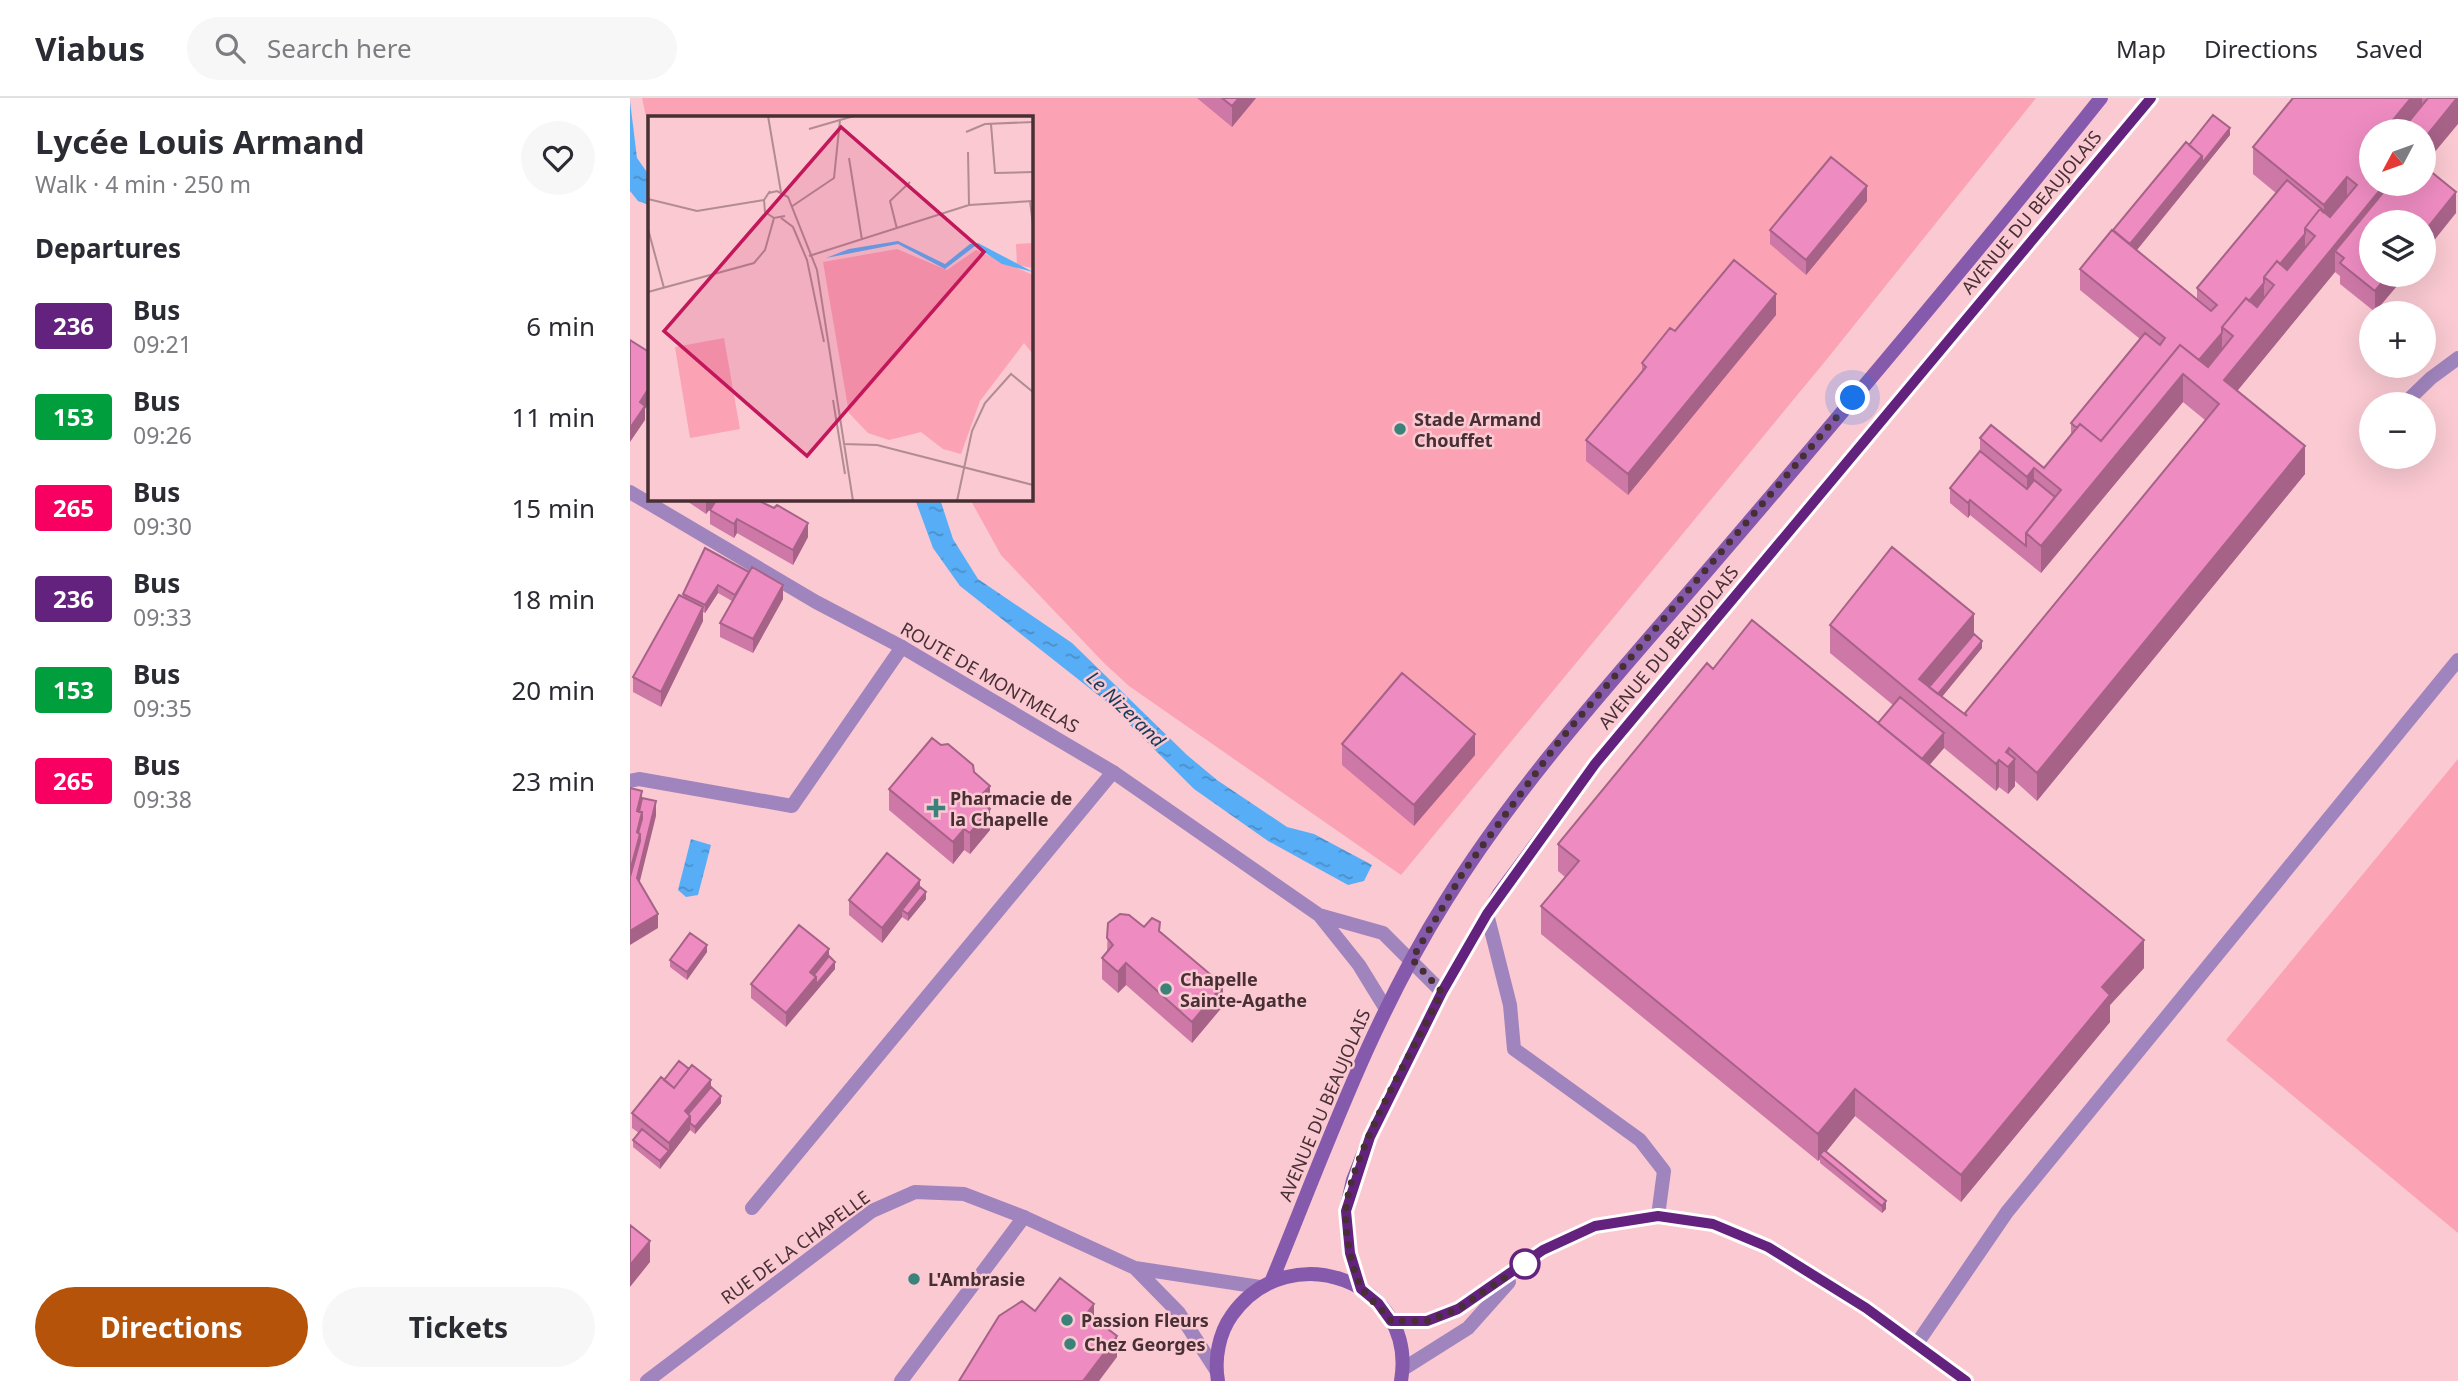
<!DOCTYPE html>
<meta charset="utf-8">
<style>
body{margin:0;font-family:"Noto Sans",sans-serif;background:#f7f7f7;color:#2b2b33;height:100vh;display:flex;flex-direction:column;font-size:26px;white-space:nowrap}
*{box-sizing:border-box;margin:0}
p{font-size:23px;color:#7c7c81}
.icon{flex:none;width:38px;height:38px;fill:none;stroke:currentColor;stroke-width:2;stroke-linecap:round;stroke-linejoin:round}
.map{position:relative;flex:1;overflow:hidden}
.side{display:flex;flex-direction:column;background:#fff;width:630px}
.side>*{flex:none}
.badge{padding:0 14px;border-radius:5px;font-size:24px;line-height:46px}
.needle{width:46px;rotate:229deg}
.controls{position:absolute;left:1729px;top:21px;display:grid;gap:14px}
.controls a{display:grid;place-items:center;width:77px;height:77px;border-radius:50%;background:#fff;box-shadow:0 7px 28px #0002;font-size:35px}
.you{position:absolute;width:35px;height:35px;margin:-18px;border:5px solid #fff;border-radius:50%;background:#1a73e8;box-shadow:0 0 0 10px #1a73e833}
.map>.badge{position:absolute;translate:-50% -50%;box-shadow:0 0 0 4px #fff}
h2{padding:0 35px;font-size:26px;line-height:63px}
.round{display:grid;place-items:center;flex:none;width:74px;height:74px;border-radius:37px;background:#f7f7f7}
.summary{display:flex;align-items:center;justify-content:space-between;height:119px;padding:0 35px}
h1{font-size:33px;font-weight:700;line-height:52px}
.primary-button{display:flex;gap:14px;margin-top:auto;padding:14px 35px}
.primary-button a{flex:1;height:80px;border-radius:42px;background:#b45309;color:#fff;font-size:28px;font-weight:700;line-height:80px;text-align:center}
.primary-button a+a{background:#f7f7f7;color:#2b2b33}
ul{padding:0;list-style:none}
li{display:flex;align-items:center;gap:21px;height:91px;padding:0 35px}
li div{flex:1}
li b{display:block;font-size:26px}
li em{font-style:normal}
li .badge{min-width:77px;font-weight:700;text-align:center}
header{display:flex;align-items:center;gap:42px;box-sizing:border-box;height:98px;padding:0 35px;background:#fff;border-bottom:2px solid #e1e1e2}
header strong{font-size:33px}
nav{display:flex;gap:38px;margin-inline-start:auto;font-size:24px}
.search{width:490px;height:63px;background:#f7f7f7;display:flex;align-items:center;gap:18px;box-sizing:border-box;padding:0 24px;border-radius:38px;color:#7c7c81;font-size:26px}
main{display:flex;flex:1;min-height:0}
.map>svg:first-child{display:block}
.pitch{fill:#fba2b4}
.water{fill:url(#water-ripples)}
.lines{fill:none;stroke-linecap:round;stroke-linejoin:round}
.service{stroke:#a084bd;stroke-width:14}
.minor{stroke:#a084bd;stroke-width:14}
.tertiary{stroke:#a084bd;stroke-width:14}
.secondary{stroke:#855aad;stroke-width:14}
.wall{fill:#cd78a7;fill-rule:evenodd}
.shaded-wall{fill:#a76288}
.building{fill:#ee8cc2;stroke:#a76288;stroke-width:2}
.line-casing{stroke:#fff;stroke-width:16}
.line{stroke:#63227e;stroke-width:10}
.walk{stroke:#472f34;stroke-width:7;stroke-dasharray:0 12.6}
.poi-dot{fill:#3b827a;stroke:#fac9d2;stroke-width:2.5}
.stop-dot{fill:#fff;stroke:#63227e;stroke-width:3.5}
.labels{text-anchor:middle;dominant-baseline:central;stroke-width:5;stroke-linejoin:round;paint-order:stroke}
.street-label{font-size:18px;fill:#472f34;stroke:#fac9d2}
.poi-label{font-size:18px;font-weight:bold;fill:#472f34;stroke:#fac9d2;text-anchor:start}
.water-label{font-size:19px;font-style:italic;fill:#173a58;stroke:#fac9d2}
.inset-road{fill:none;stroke:#b28b93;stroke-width:2}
.view{fill:#c2185b;fill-opacity:0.15;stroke:#c2185b;stroke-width:3.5}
.inset-edge{fill:none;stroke:#472f34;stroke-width:3.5}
</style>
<header>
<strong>Viabus</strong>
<div class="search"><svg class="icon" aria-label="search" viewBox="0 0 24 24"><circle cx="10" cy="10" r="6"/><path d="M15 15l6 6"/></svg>Search here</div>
<nav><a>Map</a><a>Directions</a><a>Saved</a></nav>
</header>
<main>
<section class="side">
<div class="summary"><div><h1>Lycée Louis Armand</h1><p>Walk · 4 min · 250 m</p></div><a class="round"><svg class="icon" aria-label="heart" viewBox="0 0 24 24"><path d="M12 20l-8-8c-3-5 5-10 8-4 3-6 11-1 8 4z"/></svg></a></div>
<h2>Departures</h2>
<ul>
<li><span class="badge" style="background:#63227e;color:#fff">236</span><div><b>Bus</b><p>09:21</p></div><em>6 min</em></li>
<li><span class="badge" style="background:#009e3d;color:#fff">153</span><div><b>Bus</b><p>09:26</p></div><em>11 min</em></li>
<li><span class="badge" style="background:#f80062;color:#fff">265</span><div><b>Bus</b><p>09:30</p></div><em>15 min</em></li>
<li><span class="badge" style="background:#63227e;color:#fff">236</span><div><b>Bus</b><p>09:33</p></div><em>18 min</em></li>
<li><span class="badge" style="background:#009e3d;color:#fff">153</span><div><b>Bus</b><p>09:35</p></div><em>20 min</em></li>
<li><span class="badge" style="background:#f80062;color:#fff">265</span><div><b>Bus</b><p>09:38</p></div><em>23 min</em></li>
</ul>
<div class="primary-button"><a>Directions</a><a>Tickets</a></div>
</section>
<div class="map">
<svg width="1828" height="1283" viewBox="0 0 1828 1283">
<defs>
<pattern id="water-ripples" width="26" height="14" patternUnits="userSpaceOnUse" patternTransform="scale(1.75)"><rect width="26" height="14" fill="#57aef6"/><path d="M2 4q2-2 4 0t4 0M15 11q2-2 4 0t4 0" fill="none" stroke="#4a8ec8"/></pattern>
</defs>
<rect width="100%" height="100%" fill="#fac9d2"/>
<path class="pitch" d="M 12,0 L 1406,0 L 1197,261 L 771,777 L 499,588 L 474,565 L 371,457 L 340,401 L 401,401 L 401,19 L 19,19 L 19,32 Z
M 1828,661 L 1828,1135 L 1596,942 Z"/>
<path class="water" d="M 0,3 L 7,60 L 19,77 L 19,107 L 8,103 L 0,93 Z
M 285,401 L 310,401 L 323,441 L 348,481 L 442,545 L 557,657 L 587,682 L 657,729 L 684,736 L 742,767 L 734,783 L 718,787 L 638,743 L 564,691 L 477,604 L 330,488 L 303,450 Z
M 61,741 L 81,747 L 68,797 L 56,799 L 48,792 Z"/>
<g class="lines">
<path class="service" d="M 1774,306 L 1801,280 L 1828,260
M 857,816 L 880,907 L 884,951 L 1010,1042 L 1034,1073 L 1028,1118
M 1286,1247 L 1377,1114 L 1828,562
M 271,1283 L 394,1119"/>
<path class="minor" d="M 0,683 L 9,681 L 162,708 L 272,549
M 122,1110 L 483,674
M 505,1170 L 549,1215 L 586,1272
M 17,1283 L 242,1113 L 285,1094 L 334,1096 L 394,1119 L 505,1170 L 630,1189"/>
<path class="tertiary" d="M 0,394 L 186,504 L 272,549 L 483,674 L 689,817 L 729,867 L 756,911
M 689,817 L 753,835 L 812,894
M 761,1223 L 797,1223 L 828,1211 L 913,1152 L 965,1128 L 1028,1118 L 1083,1126 L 1138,1149 L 1236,1210 L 1336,1283
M 773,1271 L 838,1230 L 879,1184"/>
<path class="secondary" d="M 642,1182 C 695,1053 741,922 815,804 C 891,681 989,576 1083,466 C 1214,313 1345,158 1471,0
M 731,1191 L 720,1155 L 716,1113 L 723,1082 L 740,1039 L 812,894 L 869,796 L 965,666 L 1521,0
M 588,1283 C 584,1261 589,1235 602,1217 C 660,1136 788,1184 771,1283"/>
</g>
<path class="wall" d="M 567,0 L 626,0 L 602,29 Z
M 1663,0 L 1828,0 L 1799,61 L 1799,73 L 1826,115 L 1741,177 L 1776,177 L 1745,214 L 1710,186 L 1710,178 L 1705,174 L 1607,293 L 1675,376 L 1407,703 L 1385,683 L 1385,688 L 1378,696 L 1369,689 L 1366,693 L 1314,650 L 1299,667 L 1514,870 L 1480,907 L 1480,924 L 1331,1104 L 1225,1018 L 1196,1054 L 1256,1111 L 1252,1115 L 1190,1065 L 1190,1061 L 1188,1063 L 911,836 L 911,808 L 935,779 L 928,773 L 928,746 L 1083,571 L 1248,625 L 1263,607 L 1200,555 L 1200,527 L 1344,536 L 1352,550 L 1312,599 L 1335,616 L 1575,322 L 1553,304 L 1411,475 L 1340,417 L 1338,420 L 1320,405 L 1320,390 L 1350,353 L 1350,340 L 1414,370 L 1441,337 L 1441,325 L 1510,241 L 1450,192 L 1450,171 L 1559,47 L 1600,37 L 1507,152 L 1567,201 L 1567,190 L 1646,95 L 1623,76 L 1623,49 ZM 1794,33 L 1794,86 L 1741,86 Z
M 1237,103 L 1176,177 L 1140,146 L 1140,132 Z
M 1146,217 L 998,397 L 956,363 L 956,342 L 1012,274 L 1012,265 L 1045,233 Z
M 54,401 L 115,401 L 178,439 L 163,467 L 107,435 L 104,440 L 80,426 L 80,412 L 81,410 L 76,416 Z
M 75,450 L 153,501 L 123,555 L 90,539 L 90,525 L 102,503 L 88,495 L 75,515 L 73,514 L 73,523 L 31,609 L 3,594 L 3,579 L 53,499 L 53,496 Z
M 712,646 L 845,657 L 784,728 L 712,667 Z
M 344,674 L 360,709 L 359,710 L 360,732 L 340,756 L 334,752 L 323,766 L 259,712 L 259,691 Z
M 290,789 L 296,801 L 278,823 L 272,819 L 252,845 L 219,817 L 219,802 Z
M 478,825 L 514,829 L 530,834 L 593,908 L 562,945 L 496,887 L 488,895 L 472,881 L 472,860 L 477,854 Z
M 77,854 L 57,882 L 40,869 L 40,862 Z
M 199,858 L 205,871 L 156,929 L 121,900 L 121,886 Z
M 34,982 L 81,989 L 91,1005 L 65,1036 L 60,1032 L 30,1071 L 3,1049 L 3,1042 L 9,1035 L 2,1030 L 2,1015 Z"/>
<path class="shaded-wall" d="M 609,0 L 626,0 L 602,29 L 602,8 Z
M 1781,0 L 1792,0 L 1792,14 L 1776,33 L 1754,33 Z
M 1828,0 L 1828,26 L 1799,61 L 1799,81 L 1794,86 L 1794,41 Z
M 1600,30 L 1600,37 L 1497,164 L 1497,149 L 1572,58 Z
M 1741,49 L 1741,76 L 1735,56 Z
M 1717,79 L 1717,106 L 1685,138 L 1694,113 L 1694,107 Z
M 1755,86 L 1776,86 L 1705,153 L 1705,174 L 1594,309 L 1594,282 Z
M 1237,88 L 1237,103 L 1176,177 L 1176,162 Z
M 1826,94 L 1826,115 L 1794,155 L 1794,134 Z
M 1675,136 L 1675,157 L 1644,187 L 1637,181 Z
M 1758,177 L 1776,177 L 1745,214 L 1745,193 Z
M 1634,185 L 1634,206 L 1603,238 L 1595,231 Z
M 1146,196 L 1146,217 L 998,397 L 998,376 Z
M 1592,235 L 1592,256 L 1566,287 L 1566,266 Z
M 1553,276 L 1553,304 L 1411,475 L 1411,448 Z
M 19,290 L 19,305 L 15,311 L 15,322 L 0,344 L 0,330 L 10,304 Z
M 1675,348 L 1675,376 L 1407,703 L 1407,675 Z
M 1404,370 L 1404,397 L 1397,406 L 1397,379 Z
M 77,401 L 88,401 L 76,416 L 76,402 Z
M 1340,402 L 1340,417 L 1338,420 L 1338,405 Z
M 107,421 L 107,435 L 104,440 L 104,426 Z
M 178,425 L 178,439 L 163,467 L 163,452 Z
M 88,487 L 88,495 L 75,515 L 75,507 Z
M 153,487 L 153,501 L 123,555 L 123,541 Z
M 73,509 L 73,523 L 31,609 L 31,594 Z
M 1344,516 L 1344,543 L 1292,604 L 1289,581 Z
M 1352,543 L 1352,550 L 1301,612 L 1298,609 Z
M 1314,635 L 1314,650 L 1286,683 L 1286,668 Z
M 845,636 L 845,657 L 784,728 L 784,707 Z
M 1379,650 L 1379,668 L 1385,661 L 1385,688 L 1378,696 L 1378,669 L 1376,654 Z
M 1369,662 L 1369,689 L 1366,693 L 1366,666 Z
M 360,688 L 360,709 L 348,722 L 348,701 Z
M 12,693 L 12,735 L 0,805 L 0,773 L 7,741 L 7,713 Z
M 26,703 L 26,718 L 7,795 L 7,780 Z
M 360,711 L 360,732 L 340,756 L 340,735 Z
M 334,731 L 334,752 L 323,766 L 323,744 Z
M 290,782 L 290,796 L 272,812 L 272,819 L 252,845 L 252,830 Z
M 296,794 L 296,801 L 278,823 L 278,816 Z
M 28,816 L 28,830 L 0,847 L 0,833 Z
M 1514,842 L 1514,870 L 1480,907 L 1480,924 L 1331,1104 L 1331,1077 L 1472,889 Z
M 77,847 L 77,854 L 57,882 L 57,874 Z
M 199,851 L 199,866 L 205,864 L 205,871 L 156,929 L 156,915 L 180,874 Z
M 496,865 L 496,887 L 488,895 L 488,874 Z
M 593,887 L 593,908 L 562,945 L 562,924 Z
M 81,982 L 81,996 L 60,1021 L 60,1032 L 30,1071 L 30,1063 L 39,1053 L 39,1045 L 55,1013 Z
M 1225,991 L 1225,1018 L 1192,1059 L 1190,1057 L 1190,1061 L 1188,1063 L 1188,1036 Z
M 91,998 L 91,1005 L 65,1036 L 65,1029 Z
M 1256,1103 L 1256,1111 L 1252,1115 L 1252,1108 Z
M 20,1143 L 20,1164 L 0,1189 L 0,1167 Z
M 464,1206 L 464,1227 L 457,1215 Z
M 487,1238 L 487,1259 L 469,1283 L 453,1283 Z"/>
<path class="building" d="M 592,0 L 609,0 L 602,8 Z
M 1663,0 L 1781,0 L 1754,33 L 1741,33 L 1741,49 L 1735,56 L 1741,60 L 1741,86 L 1755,86 L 1594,282 L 1675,348 L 1407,675 L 1379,650 L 1376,654 L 1385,661 L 1378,669 L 1369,662 L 1366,666 L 1200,527 L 1262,449 L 1344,516 L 1289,581 L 1337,618 L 1335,615 L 1589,306 L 1553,276 L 1411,448 L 1396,435 L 1431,392 L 1404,370 L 1397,379 L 1350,340 L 1361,327 L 1414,370 L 1450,326 L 1471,343 L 1550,247 L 1578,269 L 1603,238 L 1592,229 L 1616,200 L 1627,209 L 1644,187 L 1634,179 L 1647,163 L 1657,172 L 1685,138 L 1675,130 L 1690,111 L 1700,119 L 1727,87 L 1717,79 L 1694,107 L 1623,49 Z
M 1798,0 L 1827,0 L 1794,41 L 1794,33 L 1771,33 Z
M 1583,17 L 1600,30 L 1572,65 L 1572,58 L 1559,47 Z
M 1556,44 L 1572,58 L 1500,146 L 1483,132 Z
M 1794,50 L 1799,54 L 1794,61 Z
M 1201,59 L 1237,88 L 1176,162 L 1140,132 Z
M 1794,68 L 1826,94 L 1794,134 L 1794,124 L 1741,124 L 1741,177 L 1758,177 L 1745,193 L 1710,165 L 1714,160 L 1705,153 L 1760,86 L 1794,86 Z
M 1657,82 L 1694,113 L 1693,114 L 1690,111 L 1675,130 L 1675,136 L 1650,166 L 1647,163 L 1634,179 L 1634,185 L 1619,203 L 1616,200 L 1592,229 L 1592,235 L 1569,262 L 1550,247 L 1471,343 L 1450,326 L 1447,330 L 1441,325 L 1515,235 L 1530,247 L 1535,240 L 1450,171 L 1482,132 L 1581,213 L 1587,207 L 1567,190 Z
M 1104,162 L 1146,196 L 998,376 L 956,342 L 1016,269 L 1012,265 L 1040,230 L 1045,233 Z
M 0,242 L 19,254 L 19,290 L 10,304 L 15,308 L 0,330 Z
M 1350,353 L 1397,391 L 1404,382 L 1425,399 L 1396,435 L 1396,448 L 1340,402 L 1338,405 L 1320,390 Z
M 87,401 L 115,401 L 117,402 L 118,401 L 125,401 L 144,410 L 147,407 L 178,425 L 163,452 L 107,421 L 104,426 L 80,412 Z
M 75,450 L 119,474 L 105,497 L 88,487 L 75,507 L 53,496 Z
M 122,469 L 153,487 L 123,541 L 90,525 Z
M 49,497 L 73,509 L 31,594 L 3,579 Z
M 1122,522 L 1514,842 L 1472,889 L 1480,897 L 1331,1077 L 1225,991 L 1188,1036 L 911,808 L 949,763 L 928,746 L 1077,565 L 1083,571 Z
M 1344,536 L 1352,543 L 1308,596 L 1299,589 Z
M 772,575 L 845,636 L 784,707 L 712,646 Z
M 1270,599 L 1314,635 L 1292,661 L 1248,625 Z
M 302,640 L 311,647 L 318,646 L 343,667 L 344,674 L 360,688 L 348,701 L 360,711 L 340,735 L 334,731 L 323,744 L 259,691 Z
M 0,690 L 12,693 L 7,713 L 12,714 L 7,734 L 10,736 L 0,773 Z
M 12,700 L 26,703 L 7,780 L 28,816 L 0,833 L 0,779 L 10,743 L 10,736 L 8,735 L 12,721 L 12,714 L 9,714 Z
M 257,755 L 290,782 L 252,830 L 219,802 Z
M 290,789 L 296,794 L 278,816 L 272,812 Z
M 490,816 L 499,817 L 514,829 L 522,820 L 530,824 L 529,833 L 593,887 L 562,924 L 496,865 L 488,874 L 472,860 L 483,847 L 477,840 L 478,825 Z
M 169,827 L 199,851 L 180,874 L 186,879 L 156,915 L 121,886 Z
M 60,835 L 77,847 L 57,874 L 40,862 Z
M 199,858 L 205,864 L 186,887 L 186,879 L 184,877 Z
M 49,963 L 59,971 L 44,990 L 34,982 Z
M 62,967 L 81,982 L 55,1013 L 60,1018 L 39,1045 L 2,1015 L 31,979 L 44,990 Z
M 81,989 L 91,998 L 65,1029 L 60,1025 L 60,1018 L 58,1016 Z
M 12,1031 L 39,1053 L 30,1063 L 3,1042 Z
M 1194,1052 L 1256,1103 L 1252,1108 L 1190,1057 Z
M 0,1127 L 20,1143 L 0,1167 Z
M 430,1180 L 464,1206 L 457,1215 L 487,1238 L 453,1283 L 329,1283 L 369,1218 L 392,1203 L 405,1213 Z"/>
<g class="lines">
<defs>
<path id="line" d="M 1336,1283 L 1236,1210 L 1138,1149 L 1083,1126 L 1028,1118 L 965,1128 L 913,1152 L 828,1211 L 797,1223 L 761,1223 L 748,1205 L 731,1191 L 720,1155 L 716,1113 L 740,1039 L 812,894 L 857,816 L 965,666 L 1521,0"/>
</defs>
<use href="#line" class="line-casing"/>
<use href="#line" class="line"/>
<path class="walk" d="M 895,1166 L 828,1211 L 797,1223 L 761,1223 C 754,1213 733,1195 730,1187 C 721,1166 715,1138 716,1114 C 717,1062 787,945 812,894 L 782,861 L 834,773 L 930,642 L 1223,300"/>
</g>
<g class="poi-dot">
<circle cx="770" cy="331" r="7"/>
<path d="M302.5 699.5h7v7h7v7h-7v7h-7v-7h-7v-7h7z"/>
<circle cx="536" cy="891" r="7"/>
<circle cx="284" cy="1181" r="7"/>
<circle cx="437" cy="1222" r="7"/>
<circle cx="440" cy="1246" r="7"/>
</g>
<circle class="stop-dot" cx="895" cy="1166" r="14"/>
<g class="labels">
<g class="street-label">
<text transform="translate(1401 114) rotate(-50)">AVENUE DU BEAUJOLAIS</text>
<text transform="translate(1038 549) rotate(-50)">AVENUE DU BEAUJOLAIS</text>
<text transform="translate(360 579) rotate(30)">ROUTE DE MONTMELAS</text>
<text transform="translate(694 1007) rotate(-67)">AVENUE DU BEAUJOLAIS</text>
<text transform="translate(165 1149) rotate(-36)">RUE DE LA CHAPELLE</text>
</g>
<g class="poi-label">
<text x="784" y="321">Stade Armand<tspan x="784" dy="21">Chouffet</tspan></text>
<text x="320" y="700">Pharmacie de<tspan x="320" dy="21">la Chapelle</tspan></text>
<text x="550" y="881">Chapelle<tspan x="550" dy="21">Sainte-Agathe</tspan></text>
<text x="298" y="1181">L'Ambrasie</text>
<text x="451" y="1222">Passion Fleurs</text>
<text x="454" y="1246">Chez Georges</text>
</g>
<g class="water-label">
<text transform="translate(496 611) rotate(44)">Le Nizerand</text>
</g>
</g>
<g transform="translate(18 18)">
<rect width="385" height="385" fill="#fac9d2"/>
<path d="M 385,127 L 385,152 L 369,149 L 368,128 ZM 249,133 L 299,154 L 328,134 L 385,159 L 385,238 L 376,227 L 332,285 L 313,338 L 295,333 L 273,316 L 241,324 L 220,317 L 201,297 L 175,146 ZM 76,222 L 92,313 L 42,322 L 27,231 Z" fill="#fba2b4"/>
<path d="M 250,125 L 297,148 L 322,128 L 330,127 L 385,156 L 354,148 L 327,130 L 297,153 L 250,128 L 178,142 L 201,133 Z" fill="#57aef6"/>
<path class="inset-road" d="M 120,0 L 133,76M 343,8 L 347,57 L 385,56M 161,13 L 192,4M 318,16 L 337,8 L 385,6M 320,36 L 321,89M 201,42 L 214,124M 122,75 L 116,84 L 117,96 L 126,102 L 137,100M 121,77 L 129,75 L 140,81 L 169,154 L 205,385M 0,83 L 49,95 L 116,84M 382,85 L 385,109M 143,91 L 186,62 L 192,4 L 206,0M 133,102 L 145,111 L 159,144 L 176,226M 0,113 L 16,172M 249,113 L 242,85 L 262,66M 161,140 L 321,89 L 385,85M 0,176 L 106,147 L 117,134 L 126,102M 185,284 L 197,358M 195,328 L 229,329 L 385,369M 309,385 L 324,315 L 337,287 L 363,258 L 385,276"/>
<path class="view" d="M 193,11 L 336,136 L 159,340 L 16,215 Z"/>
<rect width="385" height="385" class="inset-edge"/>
</g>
</svg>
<div class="controls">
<a><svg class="needle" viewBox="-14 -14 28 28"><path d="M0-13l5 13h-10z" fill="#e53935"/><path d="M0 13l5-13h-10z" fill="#7c7c81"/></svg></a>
<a><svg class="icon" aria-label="layers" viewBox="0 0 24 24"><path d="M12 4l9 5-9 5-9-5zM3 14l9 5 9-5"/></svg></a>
<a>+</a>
<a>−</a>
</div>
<div class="you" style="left:1223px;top:300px"></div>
</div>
</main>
